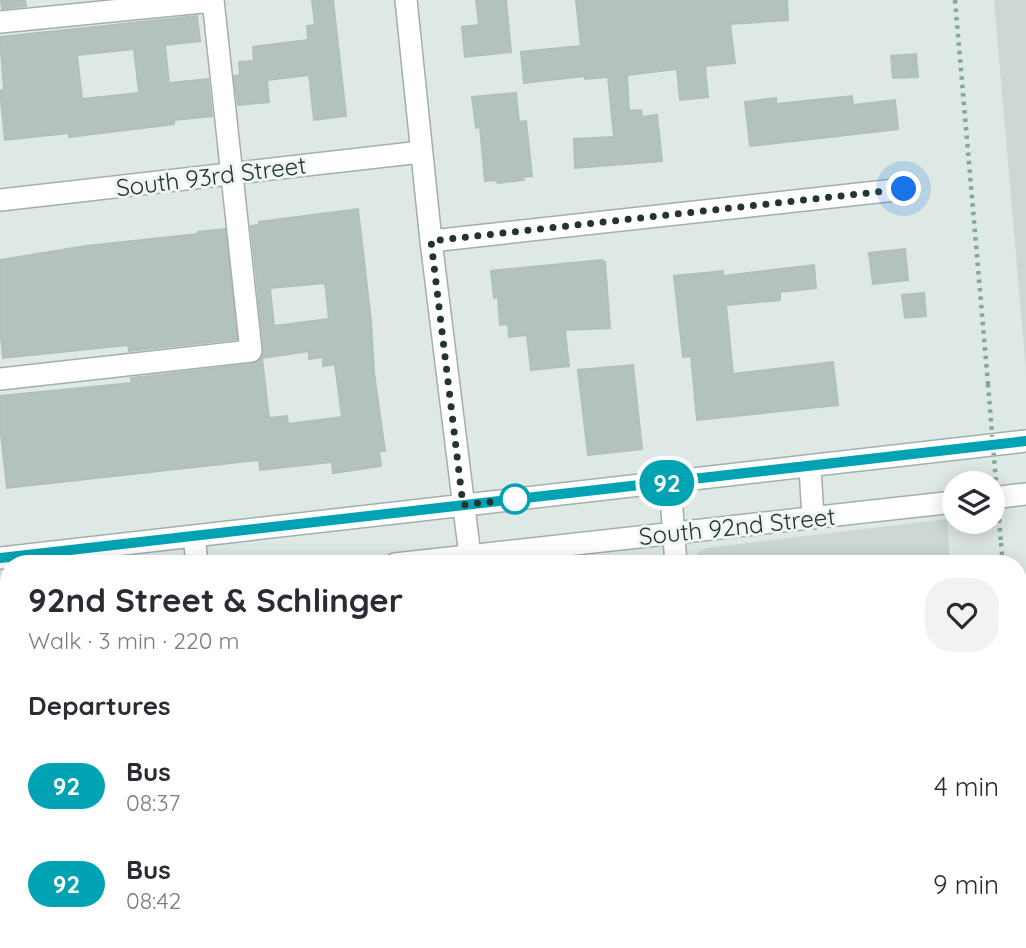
<!DOCTYPE html>
<meta charset="utf-8">
<style>
body{margin:0;font-family:Quicksand,sans-serif;background:#f2f2f3;color:#2b2b33;height:100vh;display:flex;flex-direction:column;font-size:26px;white-space:nowrap}
*{box-sizing:border-box;margin:0}
p{font-size:23px;color:#7c7c81}
.icon{flex:none;width:38px;height:38px;fill:none;stroke:currentColor;stroke-width:2;stroke-linecap:round;stroke-linejoin:round}
.map{position:relative;flex:1;overflow:hidden}
.side{position:absolute;left:0px;top:555px;width:1027px;height:394px;display:flex;flex-direction:column;background:#fff;border-radius:28px 28px 0 0;box-shadow:0 4px 18px #0003}
.side>*{flex:none}
.badge{padding:0 14px;border-radius:23px;font-size:24px;line-height:46px}
.buttons{position:absolute;left:942px;top:471px;display:grid;gap:14px}
.buttons a{display:grid;place-items:center;width:63px;height:63px;border-radius:50%;background:#fff;box-shadow:0 4px 18px #0003;font-size:35px}
.you{position:absolute;width:35px;height:35px;margin:-18px;border:5px solid #fff;border-radius:50%;background:#1a73e8;box-shadow:0 0 0 10px #1a73e833}
.map>.badge{position:absolute;translate:-50% -50%;box-shadow:0 0 0 4px #fff}
h2{padding:0 28px;font-size:26px;line-height:63px}
.round{display:grid;place-items:center;flex:none;width:74px;height:74px;border-radius:28px;background:#f2f2f3}
.summary{display:flex;align-items:center;justify-content:space-between;height:119px;padding:0 28px}
h1{font-size:33px;font-weight:800;line-height:52px}
ul{padding:0;list-style:none}
li{display:flex;align-items:center;gap:21px;height:98px;padding:0 28px}
li div{flex:1}
li b{display:block;font-size:26px}
li em{font-style:normal}
li .badge{min-width:77px;font-weight:700;text-align:center}
.map>svg:first-child{display:block}
.built{fill:#cdd7d3}
.building{fill:#b4c2bd;stroke:#b2c0ba;stroke-width:2;fill-rule:evenodd}
.lines{fill:none;stroke-linecap:round;stroke-linejoin:round}
.minor-casing{stroke:#a2afaa;stroke-width:24}
.path{stroke:#82a89c;stroke-width:4.5;stroke-dasharray:3.5 5;stroke-linecap:butt}
.minor{stroke:#fff;stroke-width:21}
.path-bridge{stroke:#82a89c;stroke-width:4.5;stroke-dasharray:3.5 5;stroke-linecap:butt}
.line-casing{stroke:#fff;stroke-width:16}
.line{stroke:#00a3b4;stroke-width:10}
.walk{stroke:#223530;stroke-width:7;stroke-dasharray:0 12.6}
.stop-dot{fill:#fff;stroke:#00a3b4;stroke-width:3.5}
.labels{text-anchor:middle;dominant-baseline:central;stroke-width:6;stroke-linejoin:round;paint-order:stroke}
.street-label{font-size:24px;fill:#223530;stroke:#eef5f2}
</style>
<div class="map">
<svg width="1026" height="948" viewBox="0 0 1026 948">
<rect width="100%" height="100%" fill="#dee8e4"/>
<path class="built" d="M 994,0 L 1026,0 L 1026,371 Z
M 947,519 L 950,563 L 693,563 L 698,552 L 706,548 Z
M 644,555 L 649,555 L 659,563 L 566,563 Z
M 550,940 L 980,940 L 981,948 L 551,948 Z"/>
<path class="building" d="M 1,0 L 25,0 L 26,6 L 2,9 Z
M 312,0 L 333,0 L 346,116 L 314,120 L 309,75 L 267,80 L 269,102 L 238,105 L 234,76 L 240,75 L 239,62 L 254,61 L 253,47 L 308,40 L 307,26 L 315,25 Z
M 476,0 L 506,0 L 511,52 L 465,57 L 462,27 L 479,25 Z
M 576,0 L 787,0 L 788,20 L 730,24 L 735,63 L 705,66 L 708,97 L 680,100 L 677,69 L 627,75 L 629,111 L 641,110 L 642,117 L 657,115 L 662,161 L 575,168 L 574,139 L 614,137 L 608,77 L 585,79 L 585,76 L 524,83 L 521,52 L 581,46 Z
M 197,16 L 200,41 L 165,45 L 169,83 L 208,79 L 212,116 L 174,120 L 174,124 L 93,134 L 69,137 L 69,133 L 5,140 L 0,91 L 4,89 L 0,37 ZM 134,49 L 139,93 L 82,99 L 77,55 Z
M 916,54 L 918,77 L 893,78 L 891,56 Z
M 516,93 L 519,122 L 526,121 L 532,176 L 523,177 L 524,180 L 498,183 L 495,180 L 485,181 L 480,127 L 476,128 L 472,97 Z
M 852,96 L 853,105 L 895,100 L 898,129 L 750,146 L 745,102 L 776,98 L 776,104 Z
M 358,209 L 371,321 L 374,373 L 385,451 L 379,451 L 381,466 L 333,473 L 332,462 L 260,470 L 259,460 L 7,488 L 0,425 L 0,396 L 132,383 L 131,378 L 252,364 L 262,358 L 269,418 L 287,416 L 288,424 L 342,417 L 335,364 L 323,366 L 323,357 L 309,359 L 309,351 L 262,358 L 264,350 L 251,226 L 259,225 L 259,222 ZM 325,283 L 329,319 L 274,326 L 270,288 Z
M 225,229 L 237,339 L 129,351 L 128,345 L 3,358 L 0,325 L 0,260 L 86,246 L 198,234 L 198,232 Z
M 905,249 L 908,280 L 873,284 L 869,253 Z
M 602,260 L 605,262 L 610,328 L 565,330 L 569,366 L 531,370 L 527,335 L 509,337 L 508,324 L 500,325 L 498,297 L 494,298 L 491,271 Z
M 814,265 L 816,288 L 780,292 L 780,300 L 726,305 L 733,374 L 833,362 L 838,405 L 697,420 L 691,356 L 683,357 L 674,276 L 723,271 L 723,276 Z
M 924,293 L 926,316 L 905,318 L 902,295 Z
M 633,365 L 642,449 L 588,455 L 578,370 Z"/>
<g class="lines">
<defs>
<path id="minor" d="M 406,0 L 431,241 L 471,564
M 0,22 L 213,1
M 0,200 L 421,152
M 431,241 L 904,189
M 0,379 L 251,351 L 213,0
M 810,467 L 813,518
M 670,483 L 676,564
M 992,498 L 1026,494
M 194,536 L 197,564
M 0,558 L 1026,441
M 395,564 L 954,502
M 0,614 L 9,613
M 334,940 L 334,948
M 518,940 L 519,948
M 836,940 L 845,948
M 725,944 L 778,940
M 69,948 L 147,940"/>
</defs>
<use href="#minor" class="minor-casing"/>
<path class="path" d="M 955,0 L 988,384
M 1001,543 L 1003,564
M 1018,768 L 1026,866"/>
<use href="#minor" class="minor"/>
<path class="path-bridge" d="M 988,384 L 1001,543"/>
</g>
<g class="lines">
<defs>
<path id="line" d="M 0,558 L 1026,441"/>
</defs>
<use href="#line" class="line-casing"/>
<use href="#line" class="line"/>
<path class="walk" d="M 515,499 L 463,505 L 431,241 L 904,189"/>
</g>
<circle class="stop-dot" cx="515" cy="499" r="14"/>
<g class="labels">
<g class="street-label">
<text transform="translate(211 176) rotate(-7)">South 93rd Street</text>
<text transform="translate(737 526) rotate(-6)">South 92nd Street</text>
</g>
</g>
</svg>
<div class="buttons">
<a><svg class="icon" aria-label="layers" viewBox="0 0 24 24"><path d="M12 4l9 5-9 5-9-5zM3 14l9 5 9-5"/></svg></a>
</div>
<div class="you" style="left:904px;top:189px"></div>
<b class="badge" style="left:667px;top:483px;background:#00a3b4;color:#fff">92</b>
<section class="side">
<div class="summary"><div><h1>92nd Street &amp; Schlinger</h1><p>Walk · 3 min · 220 m</p></div><a class="round"><svg class="icon" aria-label="heart" viewBox="0 0 24 24"><path d="M12 20l-8-8c-3-5 5-10 8-4 3-6 11-1 8 4z"/></svg></a></div>
<h2>Departures</h2>
<ul>
<li><span class="badge" style="background:#00a3b4;color:#fff">92</span><div><b>Bus</b><p>08:37</p></div><em>4 min</em></li>
<li><span class="badge" style="background:#00a3b4;color:#fff">92</span><div><b>Bus</b><p>08:42</p></div><em>9 min</em></li>
</ul>
</section>
</div>
